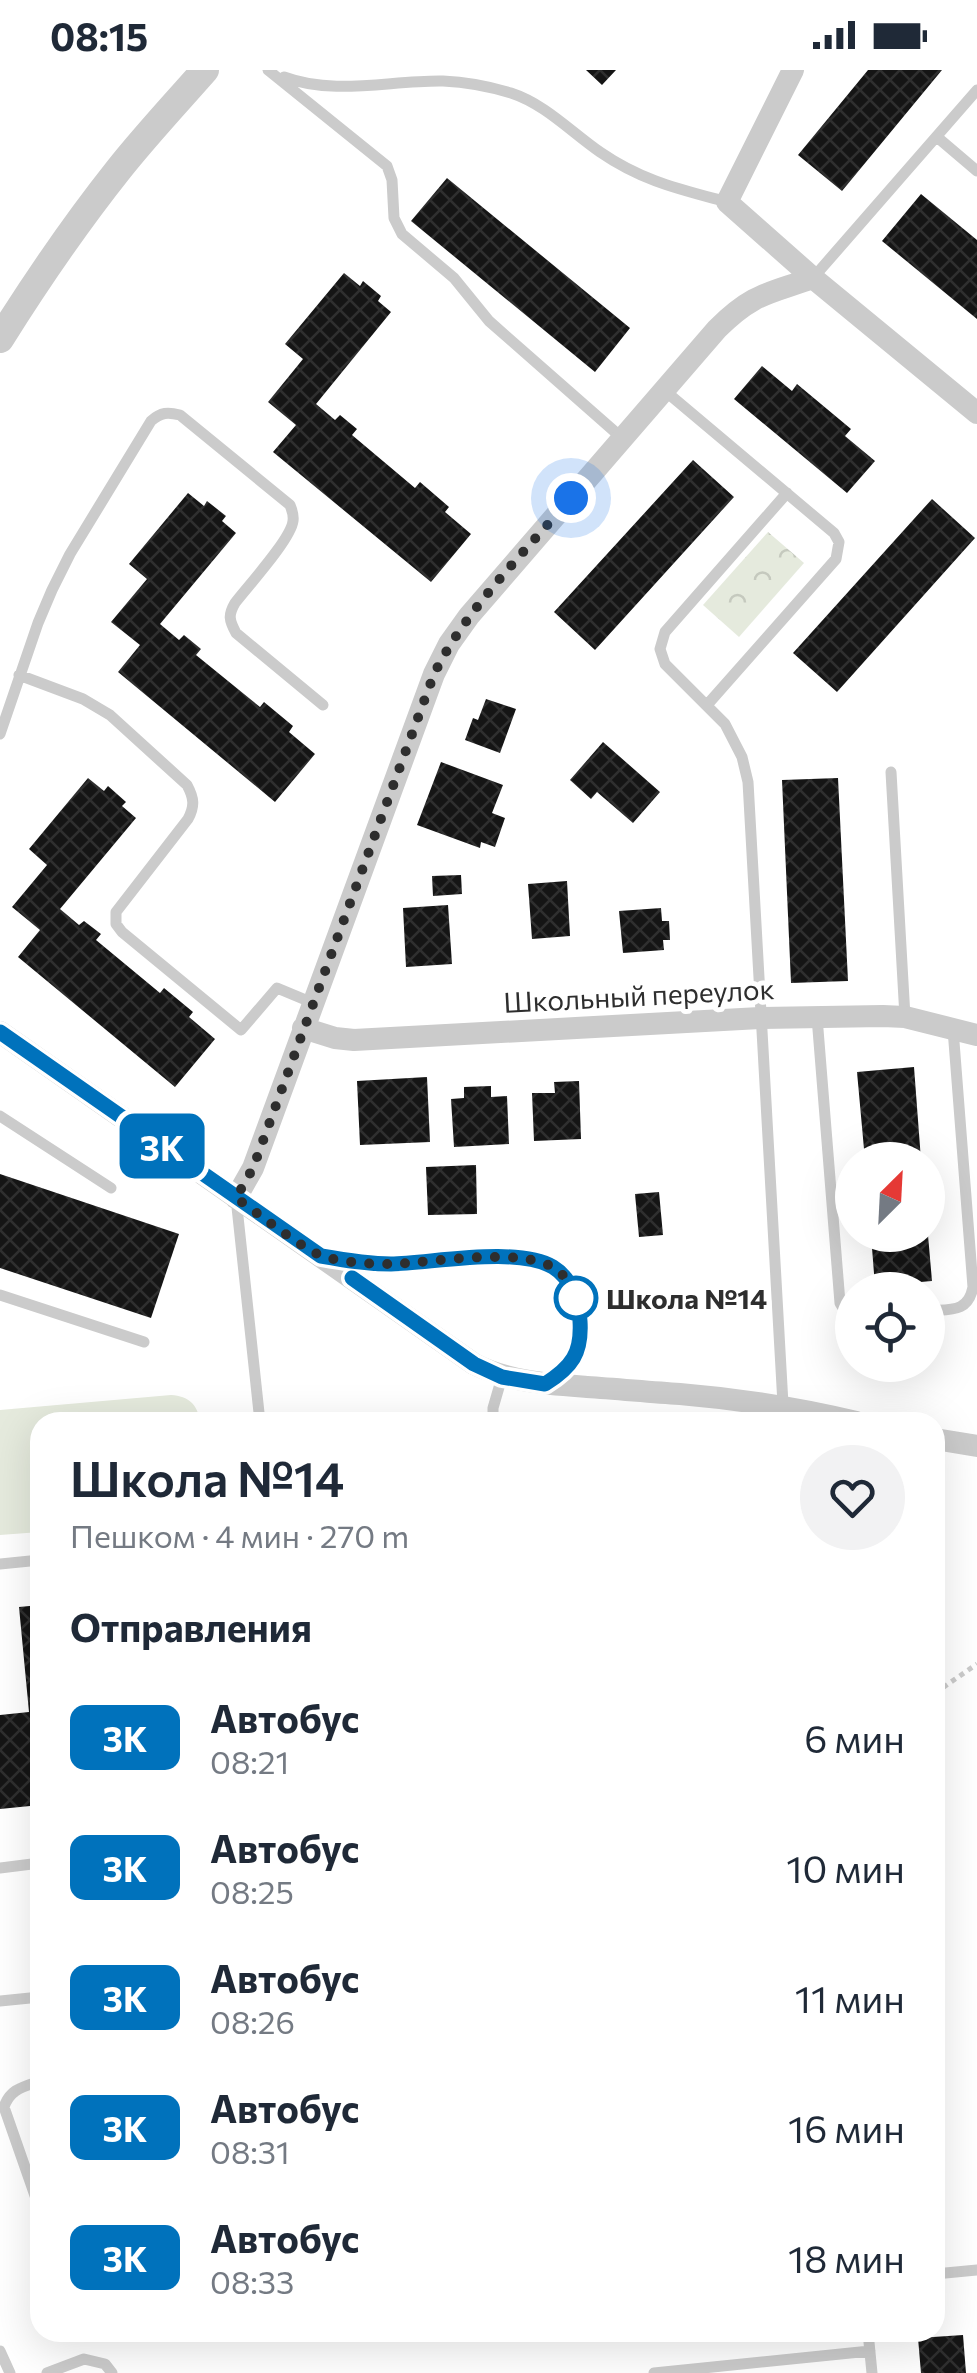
<!DOCTYPE html>
<html lang="ru">
<meta charset="utf-8">
<style>
body{margin:0;font-family:Commissioner,sans-serif;background:#f2f2f3;color:#1f2937;height:100vh;display:flex;flex-direction:column;font-size:38px;white-space:nowrap}
*{box-sizing:border-box;margin:0}
p{font-size:32px;color:#747a83}
.icon{flex:none;width:55px;height:55px;fill:none;stroke:currentColor;stroke-width:2;stroke-linecap:round;stroke-linejoin:round}
.map{position:relative;flex:1;overflow:hidden}
.details{position:absolute;left:30px;top:1342px;width:915px;height:930px;display:flex;flex-direction:column;background:#fff;border-radius:30px;box-shadow:0 10px 40px #0002}
.details>*{flex:none}
.badge{padding:0 20px;border-radius:15px;font-size:35px;line-height:65px}
.needle{width:65px;rotate:24deg}
.controls{position:absolute;left:835px;top:1072px;display:grid;gap:20px}
.controls a{display:grid;place-items:center;width:110px;height:110px;border-radius:50%;background:#fff;box-shadow:0 10px 40px #0002;font-size:50px}
.you{position:absolute;width:50px;height:50px;margin:-25px;border:8px solid #fff;border-radius:50%;background:#1a73e8;box-shadow:0 0 0 15px #1a73e833}
.map>.badge{position:absolute;translate:-50% -50%;box-shadow:0 0 0 5px #fff}
h2{padding:0 40px;font-size:38px;line-height:90px}
.round{display:grid;place-items:center;flex:none;width:105px;height:105px;border-radius:52px;background:#f2f2f3}
.headline{display:flex;align-items:center;justify-content:space-between;height:170px;padding:0 40px}
h1{font-size:48px;font-weight:600;line-height:75px}
ul{padding:0;list-style:none}
li{display:flex;align-items:center;gap:30px;height:130px;padding:0 40px}
li div{flex:1}
li b{display:block;font-size:38px}
li em{font-style:normal}
li .badge{min-width:110px;font-weight:700;text-align:center}
.status{display:flex;justify-content:space-between;align-items:center;height:70px;padding:0 50px;background:#fff;direction:ltr}
.status svg{height:28px;fill:currentColor}
.map>svg:first-child{display:block}
.grass{fill:#e5eadd}
.park{fill:url(#park-crowns)}
.building{fill:url(#building-cross-hatch)}
.lines{fill:none;stroke-linecap:round;stroke-linejoin:round}
.path{stroke:#cbcbcb;stroke-width:5;stroke-dasharray:5 5;stroke-linecap:butt}
.service{stroke:#cbcbcb;stroke-width:11}
.minor{stroke:#cbcbcb;stroke-width:22}
.tertiary{stroke:#cbcbcb;stroke-width:28}
.line-casing{stroke:#fff;stroke-width:22}
.line{stroke:#0072bc;stroke-width:15}
.walk{stroke:#2e2e2e;stroke-width:10;stroke-dasharray:0 18}
.stop-dot{fill:#fff;stroke:#0072bc;stroke-width:5}
.labels{text-anchor:middle;dominant-baseline:central;stroke-width:10;stroke-linejoin:round;paint-order:stroke}
.street-label{font-size:28px;fill:#2e2e2e;stroke:#fff}
.stop-label{font-size:28px;font-weight:bold;fill:#2e2e2e;stroke:#fff;text-anchor:start}
</style>
<div class="status"><b>08:15</b><svg viewBox="0 0 49 12"><path d="M0 12V9h3v3zM5 12V6h3v6zM10 12V3h3v9zM15 12V0h3v12zM26 1h20v11H26zM47 4h2v5h-2z"/></svg></div>
<div class="map">
<svg width="977" height="2303" viewBox="0 0 977 2303">
<defs>
<pattern id="park-crowns" width="20" height="18" patternUnits="userSpaceOnUse" patternTransform="scale(2.5)"><rect width="20" height="18" fill="#e5eadd"/><path d="M2 6a3 3 0 1 1 6 0M12 15a3 3 0 1 1 6 0" fill="none" stroke="#c5c9be"/></pattern>
<pattern id="building-cross-hatch" width="8" height="8" patternUnits="userSpaceOnUse" patternTransform="scale(2.5)"><rect width="8" height="8" fill="#151515"/><path d="M0 0l8 8M0 8l8-8" fill="none" stroke="#2f2f2f"/></pattern>
</defs>
<rect width="100%" height="100%" fill="#fff"/>
<path class="grass" d="M 171,1325 C 189,1326 198,1335 200,1352 L 40,1352 L 40,1462 L 0,1465 L 0,1340 Z"/>
<path class="park" d="M 768,462 L 804,493 L 739,567 L 703,535 Z"/>
<path class="building" d="M 586,0 L 616,0 L 602,15 Z
M 868,0 L 942,0 L 842,121 L 798,85 Z
M 447,108 L 630,258 L 595,302 L 411,151 Z
M 921,124 L 977,170 L 977,249 L 882,171 Z
M 344,203 L 360,216 L 363,211 L 381,226 L 378,231 L 391,242 L 316,334 L 335,350 L 340,345 L 357,359 L 352,365 L 415,418 L 420,412 L 449,437 L 445,442 L 471,464 L 431,512 L 273,382 L 296,355 L 268,332 L 303,289 L 285,274 Z
M 762,296 L 792,321 L 797,314 L 851,359 L 845,366 L 875,391 L 847,423 L 734,329 Z
M 693,390 L 734,427 L 595,580 L 554,542 Z
M 188,423 L 204,436 L 207,431 L 226,446 L 222,451 L 236,463 L 160,554 L 179,570 L 184,565 L 201,579 L 196,585 L 260,637 L 264,632 L 293,656 L 289,662 L 315,684 L 275,732 L 118,602 L 140,575 L 111,552 L 147,509 L 129,494 Z
M 932,429 L 975,468 L 837,622 L 793,583 Z
M 486,629 L 516,639 L 500,683 L 465,670 L 473,648 L 478,650 Z
M 603,672 L 660,722 L 633,753 L 597,722 L 591,729 L 570,710 Z
M 441,692 L 503,715 L 492,743 L 505,748 L 495,777 L 481,772 L 480,778 L 417,755 Z
M 88,708 L 104,721 L 108,716 L 126,732 L 122,736 L 136,748 L 60,839 L 79,855 L 84,851 L 101,864 L 96,870 L 160,923 L 164,918 L 193,942 L 189,947 L 215,969 L 175,1017 L 18,887 L 40,860 L 12,837 L 47,795 L 29,779 Z
M 838,708 L 848,911 L 791,913 L 782,710 Z
M 461,805 L 462,824 L 433,826 L 432,806 Z
M 567,811 L 570,866 L 532,869 L 528,814 Z
M 448,835 L 452,894 L 406,897 L 403,838 Z
M 661,838 L 662,851 L 669,851 L 670,870 L 663,870 L 664,880 L 623,883 L 619,841 Z
M 914,997 L 921,1090 L 865,1090 L 857,1002 Z
M 427,1007 L 430,1072 L 360,1075 L 357,1011 Z
M 579,1011 L 581,1069 L 534,1071 L 532,1023 L 555,1023 L 554,1012 Z
M 491,1016 L 491,1027 L 507,1026 L 509,1074 L 454,1077 L 451,1029 L 464,1028 L 464,1017 Z
M 476,1095 L 477,1144 L 428,1145 L 426,1097 Z
M 0,1104 L 179,1164 L 151,1248 L 0,1198 Z
M 659,1122 L 663,1165 L 639,1167 L 635,1124 Z
M 871,1165 L 928,1165 L 932,1211 L 875,1216 Z
M 40,1535 L 40,1735 L 0,1739 L 0,1645 L 29,1642 L 19,1537 Z
M 963,2265 L 966,2303 L 921,2303 L 918,2268 Z"/>
<g class="lines">
<path class="path" d="M 935,1623 L 977,1594"/>
<path class="service" d="M 268,0 L 387,96 L 392,110 L 394,148 L 402,164 L 454,208 L 489,251 L 622,368
M 284,7 C 335,26 390,10 443,11 C 466,12 488,16 511,23 C 545,34 571,62 600,82 C 642,111 679,119 727,132
M 937,67 L 977,101
M 813,208 L 977,20
M 664,320 L 834,463 L 839,472 L 836,489 L 707,635
M 19,605 L 83,629 L 110,645 L 187,715 C 194,728 195,736 188,749 L 116,842 L 116,854 L 122,862 L 241,960 L 277,918 L 313,933
M 0,664 L 38,553 L 52,520 L 70,484 L 151,351 C 161,342 168,342 180,345 L 290,435 C 292,441 294,444 293,451 C 291,469 248,516 235,533 C 228,545 229,550 236,563 L 323,635
M 891,702 L 905,947
M 817,947 L 840,1233 L 845,1241 L 852,1245
M 0,1046 L 111,1118
M 236,1128 L 260,1352
M 330,1188 C 350,1191 371,1194 391,1194 C 434,1193 514,1177 551,1196 C 581,1212 590,1265 572,1292 C 565,1301 558,1306 548,1311
M 0,1225 L 144,1272
M 928,1241 C 950,1239 968,1243 973,1217 L 953,959
M 493,1352 L 493,1338 L 502,1307
M 784,1352 L 748,712 L 742,687 L 725,654 L 665,594 L 660,579 L 665,562 L 787,423
M 0,1494 L 40,1490
M 0,1798 L 40,1793
M 0,1931 L 40,1927
M 40,2011 C 23,2017 10,2019 4,2037 L 40,2140
M 935,2204 L 977,2200
M 868,2262 L 872,2303
M 0,2281 L 10,2303
M 47,2303 L 84,2289 L 105,2294 L 112,2303
M 654,2303 L 870,2281"/>
<path class="minor" d="M 793,0 L 727,132 L 813,208 L 977,343
M 303,958 L 335,968 L 354,970 L 760,948 L 883,946 L 905,947 L 977,965
M 0,962 L 474,1294 C 510,1312 547,1314 587,1317 C 618,1319 649,1322 680,1324 C 740,1329 798,1338 856,1352
M 236,1128 L 253,1098 L 434,604 L 449,574 L 469,546 L 717,259 C 753,223 768,224 813,208
M 935,1369 L 977,1376"/>
<path class="tertiary" d="M 0,269 C 37,210 76,153 119,99 C 146,65 176,33 205,0"/>
</g>
<g class="lines">
<defs>
<path id="line" d="M 0,962 L 321,1186 C 344,1190 367,1194 391,1194 C 433,1193 517,1176 553,1197 C 571,1208 579,1231 580,1251 C 582,1283 572,1297 545,1314 L 502,1307 L 474,1294 L 352,1208"/>
</defs>
<use href="#line" class="line-casing"/>
<use href="#line" class="line"/>
<path class="walk" d="M 571,428 C 523,484 467,538 434,604 L 253,1098 L 236,1128 C 255,1141 306,1182 325,1187 C 347,1193 372,1194 394,1194 C 434,1192 520,1177 554,1198 C 565,1205 572,1216 576,1228"/>
</g>
<circle class="stop-dot" cx="576" cy="1228" r="20"/>
<g class="labels">
<g class="street-label">
<text transform="translate(639 925) rotate(-3)">Школьный переулок</text>
</g>
<g class="stop-label">
<text x="606" y="1228">Школа №14</text>
</g>
</g>
</svg>
<div class="controls">
<a><svg class="needle" viewBox="-14 -14 28 28"><path d="M0-13l5 13h-10z" fill="#e53935"/><path d="M0 13l5-13h-10z" fill="#747a83"/></svg></a>
<a><svg class="icon" aria-label="locate" viewBox="0 0 24 24"><circle cx="12" cy="12" r="6"/><path d="M12 2v4M12 18v4M2 12h4M18 12h4"/></svg></a>
</div>
<div class="you" style="left:571px;top:428px"></div>
<b class="badge" style="left:162px;top:1076px;background:#0072bc;color:#fff">3К</b>
<section class="details">
<div class="headline"><div><h1>Школа №14</h1><p>Пешком · 4 мин · 270 m</p></div><a class="round"><svg class="icon" aria-label="heart" viewBox="0 0 24 24"><path d="M12 20l-8-8c-3-5 5-10 8-4 3-6 11-1 8 4z"/></svg></a></div>
<h2>Отправления</h2>
<ul>
<li><span class="badge" style="background:#0072bc;color:#fff">3К</span><div><b>Автобус</b><p>08:21</p></div><em>6 мин</em></li>
<li><span class="badge" style="background:#0072bc;color:#fff">3К</span><div><b>Автобус</b><p>08:25</p></div><em>10 мин</em></li>
<li><span class="badge" style="background:#0072bc;color:#fff">3К</span><div><b>Автобус</b><p>08:26</p></div><em>11 мин</em></li>
<li><span class="badge" style="background:#0072bc;color:#fff">3К</span><div><b>Автобус</b><p>08:31</p></div><em>16 мин</em></li>
<li><span class="badge" style="background:#0072bc;color:#fff">3К</span><div><b>Автобус</b><p>08:33</p></div><em>18 мин</em></li>
</ul>
</section>
</div>
